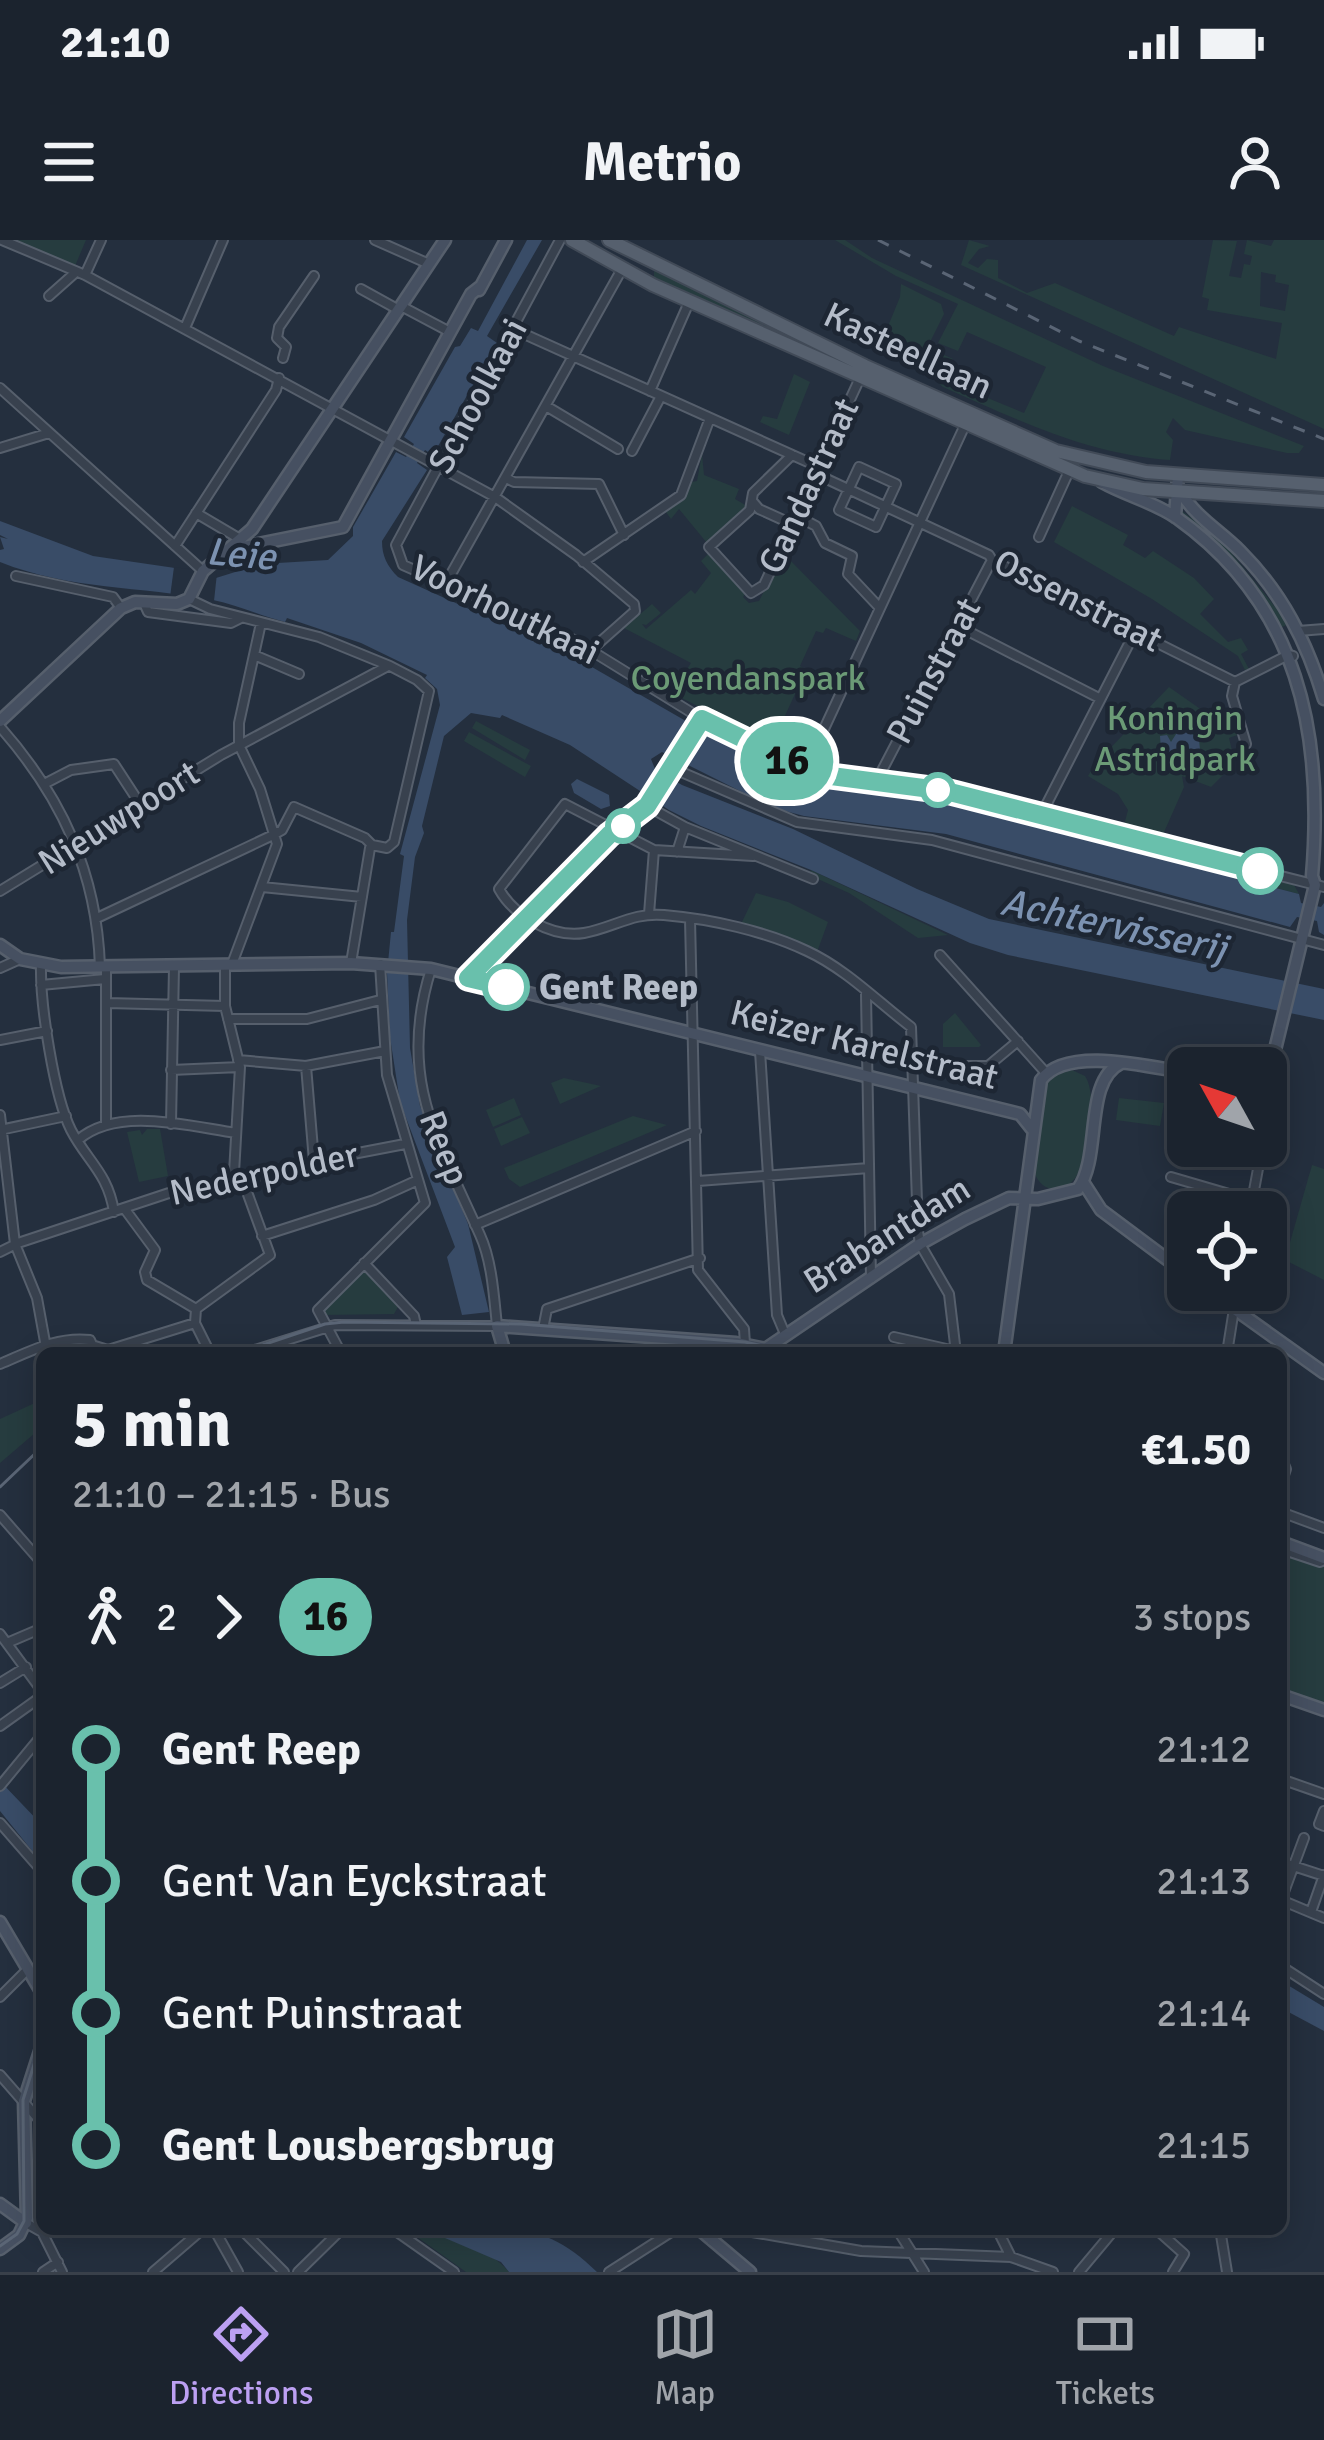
<!DOCTYPE html>
<meta charset="utf-8">
<style>
body{margin:0;font-family:Signika,sans-serif;background:#242b36;color:#f1f3f6;height:100vh;display:flex;flex-direction:column;font-size:45px;white-space:nowrap}
*{box-sizing:border-box;margin:0}
p{font-size:39px;color:#a0a4aa}
.icon{flex:none;width:66px;height:66px;fill:none;stroke:currentColor;stroke-width:2;stroke-linecap:round;stroke-linejoin:round}
.map{position:relative;flex:1;overflow:hidden}
.panel{position:absolute;left:36px;top:1107px;width:1251px;height:888px;display:flex;flex-direction:column;background:#1b232e;border-radius:18px;box-shadow:0 6px 30px #0003,0 0 0 3px #39404a}
.panel>*{flex:none}
.badge{padding:0 24px;border-radius:39px;font-size:42px;line-height:78px}
.needle{width:78px;rotate:310deg}
.tools{position:absolute;left:1167px;top:807px;display:grid;gap:24px}
.tools a{display:grid;place-items:center;width:120px;height:120px;border-radius:18px;background:#1b232e;box-shadow:0 6px 30px #0003,0 0 0 3px #39404a;font-size:60px}
.map>.badge{position:absolute;translate:-50% -50%;box-shadow:0 0 0 6px #fff}
.legs{display:flex;align-items:center;gap:18px;height:132px;padding:0 36px;font-size:39px}
.legs p{margin-inline-start:auto}
.head{display:flex;align-items:center;justify-content:space-between;height:204px;padding:0 36px}
h1{font-size:66px;font-weight:800;line-height:90px}
ul{padding:0 36px;list-style:none}
li{display:flex;align-items:center;gap:42px;height:132px;font-size:45px}
li i{display:grid;place-items:center;width:18px;height:100%;margin:0 15px;background:currentColor}
li i::after{content:'';width:30px;height:30px;margin:-15px;border:9px solid;border-radius:50%;background:#1b232e}
li p{margin-inline-start:auto}
li:first-child i{background:linear-gradient(#0000 50%,currentColor 0)}
li:last-child i{background:linear-gradient(currentColor 50%,#0000 0)}
.status{display:flex;justify-content:space-between;align-items:center;height:84px;padding:0 60px;background:#1b232e;direction:ltr}
.status svg{height:33px;fill:currentColor}
header{display:flex;justify-content:space-between;align-items:center;height:156px;padding:0 36px;background:#1b232e;font-size:54px;font-weight:800}
.dock{display:flex;justify-content:space-around;align-items:center;height:168px;border-top:3px solid #39404a;background:#1b232e;font-size:33px;color:#a0a4aa}
.dock a{display:grid;justify-items:center;gap:6px}
.dock .selected{color:#bca0f2}
.map>svg:first-child{display:block}
.green{fill:#263c3f;fill-rule:evenodd}
.water{fill:#394c67}
.pier{fill:#242f3e}
.lines{fill:none;stroke-linecap:round;stroke-linejoin:round}
.street-casing{stroke:#565f6c;stroke-width:12}
.secondary-casing{stroke:#565f6c;stroke-width:15}
.primary-casing{stroke:#414a57;stroke-width:16}
.street{stroke:#38414e;stroke-width:8}
.secondary{stroke:#465061;stroke-width:10}
.primary{stroke:#56606e;stroke-width:12}
.tram{stroke:#5a6575;stroke-width:3}
.rail{stroke:#5a6575;stroke-width:3;stroke-dasharray:12 12;stroke-linecap:butt}
.line-1-casing{stroke:#fff;stroke-width:27}
.line-1{stroke:#69c0ac;stroke-width:18}
.stop-1-dot{fill:#fff;stroke:#69c0ac;stroke-width:6}
.labels{text-anchor:middle;dominant-baseline:central;stroke-width:9;stroke-linejoin:round;paint-order:stroke}
.street-label{font-size:36px;fill:#b4bcc9;stroke:#1d2633}
.park-label{font-size:36px;fill:#6b9a76;stroke:#1d2633}
.stop-label{font-size:36px;font-weight:bold;fill:#b4bcc9;stroke:#1d2633;text-anchor:start}
.water-label{font-size:39px;font-style:italic;fill:#7c92b1;stroke:#1d2633}
</style>
<div class="status"><b>21:10</b><svg viewBox="0 0 49 12"><path d="M0 12V9h3v3zM5 12V6h3v6zM10 12V3h3v9zM15 12V0h3v12zM26 1h20v11H26zM47 4h2v5h-2z"/></svg></div>
<header><svg class="icon" aria-label="menu" viewBox="0 0 24 24"><path d="M4 6h16M4 12h16M4 18h16"/></svg>Metrio<svg class="icon" aria-label="person" viewBox="0 0 24 24"><circle cx="12" cy="8" r="4"/><path d="M4 21q1-7 8-7t8 7"/></svg></header>
<div class="map">
<svg width="1324" height="2032" viewBox="0 0 1324 2032">
<rect width="100%" height="100%" fill="#242f3e"/>
<path class="green" d="M 16,0 L 86,0 L 75,26 Z
M 835,0 L 845,0 L 872,18 L 1103,126 L 1304,206 L 1299,213 L 1287,213 L 1185,190 L 1173,178 L 1166,192 L 1173,200 L 1170,220 C 1087,214 1018,180 943,147 L 930,136 L 942,114 L 953,119 L 944,140 L 1024,173 L 1046,127 L 967,92 L 958,111 L 938,103 L 958,64 L 896,36 Z
M 969,0 L 990,6 L 979,9 L 968,23 L 978,28 L 987,19 L 998,20 L 998,38 L 1027,53 L 1055,43 L 1174,96 L 1179,87 L 1276,119 L 1282,83 L 1207,70 L 1209,59 L 1202,57 L 1213,0 L 1237,1 L 1229,36 L 1241,38 L 1244,24 L 1250,25 L 1252,16 L 1244,14 L 1247,0 L 1271,6 L 1274,0 L 1324,0 L 1324,189 L 961,25 ZM 1261,32 L 1276,35 L 1275,42 L 1289,45 L 1285,71 L 1260,66 Z
M 654,27 L 850,123 L 654,40 Z
M 901,44 L 941,64 L 944,74 L 921,120 L 914,125 L 903,123 L 879,108 L 900,57 Z
M 794,134 L 810,142 L 789,195 L 760,182 L 763,176 L 777,179 Z
M 702,214 L 704,235 L 739,249 L 735,259 L 747,266 L 707,303 L 679,269 L 671,279 L 666,272 L 684,258 L 692,242 L 697,241 Z
M 1072,266 L 1128,295 L 1123,305 L 1145,318 L 1153,311 L 1194,338 L 1214,359 L 1200,374 L 1228,402 L 1241,398 L 1248,410 L 1241,414 L 1249,429 L 1245,430 L 1238,416 L 1152,359 L 1054,302 Z
M 1178,268 L 1220,299 L 1289,384 L 1282,387 L 1246,332 L 1196,290 Z
M 783,313 L 860,391 L 856,401 L 826,388 L 823,393 L 816,391 L 800,426 L 806,430 L 772,504 L 672,453 L 691,423 L 624,388 L 652,364 L 661,373 L 646,385 L 642,384 L 646,389 L 691,350 L 695,354 L 711,333 L 701,321 L 708,314 L 745,354 L 743,357 L 749,363 L 759,361 Z
M 1169,447 L 1226,487 L 1228,492 L 1239,490 L 1240,494 L 1229,498 L 1235,523 L 1211,547 L 1182,536 L 1184,547 L 1161,599 L 1123,589 L 1128,570 L 1118,554 L 1088,536 L 1095,524 Z
M 476,481 L 530,510 L 525,520 L 472,488 Z
M 709,489 L 817,538 L 947,555 L 1293,643 L 1299,654 L 1268,646 L 1265,641 L 957,560 L 804,539 L 759,523 L 707,494 Z
M 469,492 L 531,526 L 525,537 L 464,501 Z
M 811,630 L 948,695 L 918,698 L 849,653 L 809,635 Z
M 756,653 L 788,662 L 828,682 L 817,712 L 741,684 Z
M 955,773 L 981,805 L 979,807 L 943,807 L 943,784 Z
M 1072,830 L 1085,836 C 1100,857 1091,956 1052,949 C 1041,947 1037,939 1033,930 L 1046,843 L 1060,831 Z
M 564,838 L 601,846 L 560,864 L 551,843 Z
M 514,858 L 521,875 L 493,887 L 486,870 Z
M 1119,858 L 1164,863 L 1160,886 L 1116,880 Z
M 633,876 L 667,885 L 520,947 L 509,939 L 504,928 Z
M 522,877 L 530,893 L 501,906 L 494,889 Z
M 147,889 L 160,889 L 168,936 L 139,942 L 127,892 L 140,890 L 142,895 Z
M 1312,925 L 1324,929 L 1324,1040 L 1285,1020 Z
M 362,1030 L 366,1030 L 399,1065 L 394,1074 L 322,1075 L 322,1070 Z
M 37,1162 L 42,1187 L 0,1223 L 0,1179 Z
M 1281,1312 L 1324,1326 L 1324,1463 L 1281,1448 Z
M 406,1989 C 436,1989 490,2008 509,2032 L 466,2032 Z"/>
<path class="water" d="M 527,0 L 542,0 L 487,96 L 497,103 L 433,215 L 425,210 L 417,223 L 427,230 L 382,301 C 382,316 387,326 398,337 L 571,415 L 759,523 L 804,539 L 957,560 L 1265,641 L 1268,646 L 1299,654 L 1301,663 L 1321,667 L 1324,663 L 1324,695 L 1319,692 L 1317,681 L 1297,677 L 1290,687 L 946,594 L 804,576 L 774,568 L 662,512 L 651,519 L 655,529 L 682,545 L 793,589 L 917,649 L 989,679 L 1324,749 L 1324,780 L 1008,715 L 970,703 L 811,630 L 701,586 L 669,570 L 570,505 L 502,475 L 500,478 L 471,473 L 444,496 L 422,586 L 424,593 L 415,617 L 407,680 L 410,808 L 420,866 L 468,984 L 489,1072 L 462,1075 L 447,1017 L 455,1007 L 400,862 L 390,797 L 387,733 L 391,692 L 394,692 L 404,616 L 400,614 L 440,465 L 437,449 L 425,438 L 427,435 L 361,403 L 287,378 L 285,382 C 261,376 237,365 213,360 C 140,346 70,350 0,322 L 0,310 L 4,309 L 0,297 L 8,299 L 0,295 L 0,281 L 93,316 L 216,334 L 216,338 L 261,324 L 328,320 L 353,296 L 353,287 L 396,212 L 406,217 L 414,204 L 404,197 L 455,107 L 460,106 L 471,88 L 478,91 Z
M 1178,491 L 1188,491 L 1199,499 L 1200,510 L 1187,519 L 1161,511 L 1160,496 L 1167,495 L 1171,502 Z
M 577,539 L 609,555 L 610,566 L 601,569 L 574,553 L 571,544 Z
M 0,1541 L 42,1585 L 42,1623 L 0,1571 Z
M 1281,1741 L 1324,1767 L 1324,1791 L 1281,1768 Z
M 424,1989 C 498,1989 540,1975 597,2032 L 509,2032 L 501,2022 Z"/>
<path class="pier" d="M 174,327 L 217,333 L 214,361 L 170,357 Z"/>
<g class="lines">
<defs>
<path id="street" d="M 2,0 L 85,35 L 495,257 L 576,315 L 634,364 L 635,371 L 591,410
M 375,0 L 429,24
M 560,0 L 396,305 L 403,325 L 574,400 L 718,489 L 816,534 L 946,551 L 1324,647
M 85,35 L 101,0
M 361,49 L 399,70
M 49,56 L 76,32
M 401,66 L 450,92
M 185,88 L 223,0
M 513,89 L 819,227
M 283,118 L 286,107 L 277,98 L 279,87 L 314,36
M 0,148 L 203,331
M 650,151 L 690,60
M 546,166 L 618,209
M 0,208 L 49,193
M 632,211 L 661,156
M 792,215 L 753,253 L 750,270 L 709,307 L 751,353 L 764,345 L 860,138
M 859,227 L 896,244 L 876,287 L 839,270 Z
M 816,234 L 989,315 L 992,320 L 1235,442 L 1288,415 L 1293,416
M 506,238 L 514,242 L 599,244 L 624,295
M 753,262 L 759,269 L 792,284
M 196,273 L 240,299
M 797,276 L 816,286 L 825,303 L 852,316 L 848,334 L 879,367
M 1039,297 L 1069,231
M 175,306 L 276,150 L 279,138
M 583,322 L 681,255 L 710,178
M 16,336 L 113,357 L 121,368
M 446,343 L 622,29
M 189,359 L 210,369 L 319,397 L 390,426 L 417,440 L 429,451 L 394,602 L 387,608 L 372,605 L 370,608 L 351,723
M 144,363 L 148,372 L 231,383 L 241,378
M 958,386 L 1099,458
M 1298,391 L 1324,389
M 254,415 L 299,434
M 1235,442 L 1232,456 L 1246,504
M 0,487 C 62,557 97,633 100,727
M 239,504 L 239,483 L 261,383
M 672,528 L 797,582 L 932,600 L 1324,705
M 805,530 L 965,185
M 876,542 L 992,320
M 46,543 L 71,530 L 114,524 L 142,567
M 647,566 L 685,587 L 813,639
M 1041,575 L 1136,390
M 677,612 L 685,587
M 753,616 L 654,610 L 565,564 L 499,649 C 514,676 552,698 584,693 C 613,688 633,672 664,675 C 711,679 765,691 807,711 C 846,729 878,762 911,787 L 918,991 L 920,1004 L 949,1054 L 956,1113
M 262,647 L 362,657
M 0,651 L 221,515 L 388,426
M 649,674 L 654,610
M 97,678 L 273,595 L 282,590 L 294,567 L 365,598 L 372,605
M 690,679 L 698,1030 L 744,1089 L 745,1104
M 940,715 L 1046,833
M 232,724 L 277,604 L 260,549 L 239,505
M 41,725 C 40,764 54,856 71,890 C 87,921 108,933 114,972
M 106,727 L 106,883
M 0,728 L 20,719
M 469,737 L 609,594 L 647,566 L 702,479
M 41,745 L 105,739
M 866,754 L 871,1038
M 107,763 L 225,766
M 228,779 L 307,779 L 380,760
M 0,800 L 47,791
M 760,811 L 777,1075 L 785,1094
M 238,820 L 306,826 L 385,811
M 306,826 L 314,921
M 915,826 L 988,826 L 1018,801
M 171,830 L 240,827
M 0,875 L 15,1004 L 37,1058 L 47,1113
M 171,884 L 174,727
M 0,890 L 66,876
M 78,900 C 117,866 188,886 236,893
M 1171,937 L 1236,956
M 698,941 L 869,928
M 124,968 L 155,1010 L 145,1032 L 147,1040 L 196,1069
M 1250,972 L 1260,918
M 475,985 L 696,891
M 262,996 L 374,960 L 418,940
M 0,1012 L 18,1003 L 169,953 L 243,941 L 311,922 L 405,904
M 364,1023 L 414,1076 L 416,1085
M 196,1069 L 270,1015 L 243,941 L 234,933 L 240,827 L 225,766 L 225,725
M 196,1069 L 195,1083 L 210,1113
M 543,1089 L 547,1069 L 700,1018
M 894,1097 L 964,1113
M 95,1106 L 108,1110 L 195,1083
M 245,1113 L 335,1085 L 497,1086 C 494,1057 492,1021 480,995 C 437,899 397,837 431,729
M 341,1113 L 318,1070 L 425,963 L 387,835 L 380,724
M 1227,1113 L 1237,1050
M 0,1124 C 29,1112 57,1096 90,1100 L 96,1113
M 1281,1217 L 1286,1229 L 1281,1244
M 1281,1272 L 1324,1288
M 0,1275 L 42,1323
M 1281,1309 L 1320,1322 L 1324,1320
M 0,1394 L 42,1451
M 7,1403 L 42,1388
M 0,1443 L 26,1427
M 0,1486 L 42,1456
M 1281,1539 L 1324,1554
M 0,1546 L 42,1495
M 1324,1571 L 1319,1584 L 1324,1586
M 0,1583 L 42,1631
M 1304,1598 L 1281,1660 L 1324,1678
M 1281,1622 L 1324,1636
M 1311,1672 L 1324,1635
M 1281,1726 L 1324,1754
M 0,1757 L 28,1729
M 0,1835 L 42,1883
M 26,1983 L 42,1992 L 62,2032
M 214,1989 L 238,2032
M 241,1989 L 284,2032
M 393,1989 L 454,2032
M 735,1989 L 861,2011 L 1011,2017 L 1053,2032
M 897,1989 L 924,2032
M 997,1989 L 1011,2017
M 1156,1989 L 1184,2014 L 1173,2032
M 1220,1989 L 1227,2032
M 712,2001 L 717,1989
M 43,2032 L 58,2022
M 153,2032 L 203,1989
M 298,2032 L 342,1989
M 609,2032 L 676,1989
M 1079,2032 L 1115,1989"/>
<path id="secondary" d="M 479,50 L 506,0
M 1102,242 C 1127,256 1154,262 1177,278 C 1299,365 1324,493 1312,636 L 1315,645 L 1273,818 L 1266,831
M 1180,251 C 1195,277 1219,290 1240,311 C 1282,353 1307,402 1324,459
M 1175,277 L 1178,235
M 229,310 L 343,287 L 471,54 L 480,47
M 0,481 L 121,368 L 135,362 L 177,364 L 189,359 L 203,331 L 252,289 L 445,0
M 0,705 L 20,719 L 61,727 L 351,723 L 431,729 L 1020,874 L 1032,889
M 1083,942 L 1101,970 L 1188,1035
M 1208,1050 L 1324,1133
M 767,1108 L 920,1004 L 965,979 L 1009,958 L 1038,959 L 1078,949 C 1102,916 1083,841 1121,823
M 505,1113 L 497,1086 L 736,1103 L 786,1113
M 1004,1113 L 1041,840 C 1066,805 1150,827 1188,833
M 1281,1302 L 1324,1318
M 1281,1455 L 1324,1470
M 0,1682 L 42,1753
M 0,1964 L 26,1983
M 699,1989 L 750,2032
M 0,2009 L 19,1995 L 27,1978 L 24,1861 L 42,1805"/>
<path id="primary" d="M 572,0 L 653,45 L 1085,236 L 1143,249 L 1324,261
M 609,0 L 865,126 L 1056,211 L 1146,232 L 1324,245"/>
</defs>
<use href="#street" class="street-casing"/>
<use href="#secondary" class="secondary-casing"/>
<use href="#primary" class="primary-casing"/>
<use href="#street" class="street"/>
<use href="#secondary" class="secondary"/>
<use href="#primary" class="primary"/>
<path class="tram" d="M 239,1113 L 325,1084 L 344,1082 L 521,1084 L 745,1102 L 793,1113
M 0,1247 L 42,1207
M 0,2006 L 17,1994 L 24,1981 L 23,1860 L 42,1799"/>
<path class="rail" d="M 878,0 L 1079,101 L 1324,199"/>
</g>
<g class="lines">
<defs>
<path id="line-1" d="M 506,747 L 468,738 L 609,595 L 647,566 L 702,479 L 816,534 L 946,551 L 1260,631"/>
</defs>
<use href="#line-1" class="line-1-casing"/>
<use href="#line-1" class="line-1"/>
</g>
<g class="stop-1-dot">
<circle cx="938" cy="550" r="15"/>
<circle cx="623" cy="586" r="15"/>
<circle cx="1260" cy="631" r="21"/>
<circle cx="506" cy="747" r="21"/>
</g>
<g class="labels">
<g class="street-label">
<text transform="translate(908 111) rotate(25)">Kasteellaan</text>
<text transform="translate(478 156) rotate(-62)">Schoolkaai</text>
<text transform="translate(809 246) rotate(-65)">Gandastraat</text>
<text transform="translate(1078 361) rotate(27)">Ossenstraat</text>
<text transform="translate(505 370) rotate(26)">Voorhoutkaai</text>
<text transform="translate(934 431) rotate(-62)">Puinstraat</text>
<text transform="translate(119 578) rotate(-32)">Nieuwpoort</text>
<text transform="translate(864 805) rotate(14)">Keizer Karelstraat</text>
<text transform="translate(444 908) rotate(68)">Reep</text>
<text transform="translate(264 934) rotate(-12)">Nederpolder</text>
<text transform="translate(887 995) rotate(-32)">Brabantdam</text>
</g>
<g class="park-label">
<text x="748" y="438">Coyendanspark</text>
<text x="1175" y="478">Koningin<tspan x="1175" dy="41">Astridpark</tspan></text>
</g>
<g class="stop-label">
<text x="539" y="747">Gent Reep</text>
</g>
<g class="water-label">
<text transform="translate(241 314) rotate(5)">Leie</text>
<text transform="translate(1114 685) rotate(12)">Achtervisserij</text>
</g>
</g>
</svg>
<div class="tools">
<a><svg class="needle" viewBox="-14 -14 28 28"><path d="M0-13l5 13h-10z" fill="#e53935"/><path d="M0 13l5-13h-10z" fill="#a0a4aa"/></svg></a>
<a><svg class="icon" aria-label="locate" viewBox="0 0 24 24"><circle cx="12" cy="12" r="6"/><path d="M12 2v4M12 18v4M2 12h4M18 12h4"/></svg></a>
</div>
<b class="badge" style="left:787px;top:521px;background:#69c0ac;color:#111">16</b>
<section class="panel">
<div class="head"><div><h1>5 min</h1><p>21:10 – 21:15 · Bus</p></div><b>€1.50</b></div>
<div class="legs"><svg class="icon" aria-label="walk" viewBox="0 0 24 24"><circle cx="13" cy="4" r="2"/><path d="M13 8l-2 6 4 7M11 14l-3 7M7 12l3-4h3l4 4"/></svg>2<svg class="icon" aria-label="forward" viewBox="0 0 24 24"><path d="M9 5l7 7-7 7"/></svg><b class="badge" style="background:#69c0ac;color:#111">16</b><p>3 stops</p></div>
<ul>
<li><i style="color:#69c0ac"></i><b>Gent Reep</b><p>21:12</p></li>
<li><i style="color:#69c0ac"></i><span>Gent Van Eyckstraat</span><p>21:13</p></li>
<li><i style="color:#69c0ac"></i><span>Gent Puinstraat</span><p>21:14</p></li>
<li><i style="color:#69c0ac"></i><b>Gent Lousbergsbrug</b><p>21:15</p></li>
</ul>
</section>
</div>
<nav class="dock">
<a class="selected"><svg class="icon" aria-label="directions" viewBox="0 0 24 24"><path d="M12 3l9 9-9 9-9-9zM9 14v-3h6M13 9l2 2-2 2"/></svg>Directions</a>
<a><svg class="icon" aria-label="map" viewBox="0 0 24 24"><path d="M3 6l6-2 6 2 6-2v14l-6 2-6-2-6 2zM9 4v14M15 6v14"/></svg>Map</a>
<a><svg class="icon" aria-label="tickets" viewBox="0 0 24 24"><path d="M3 7h18v10H3zM15 7v10"/></svg>Tickets</a>
</nav>
